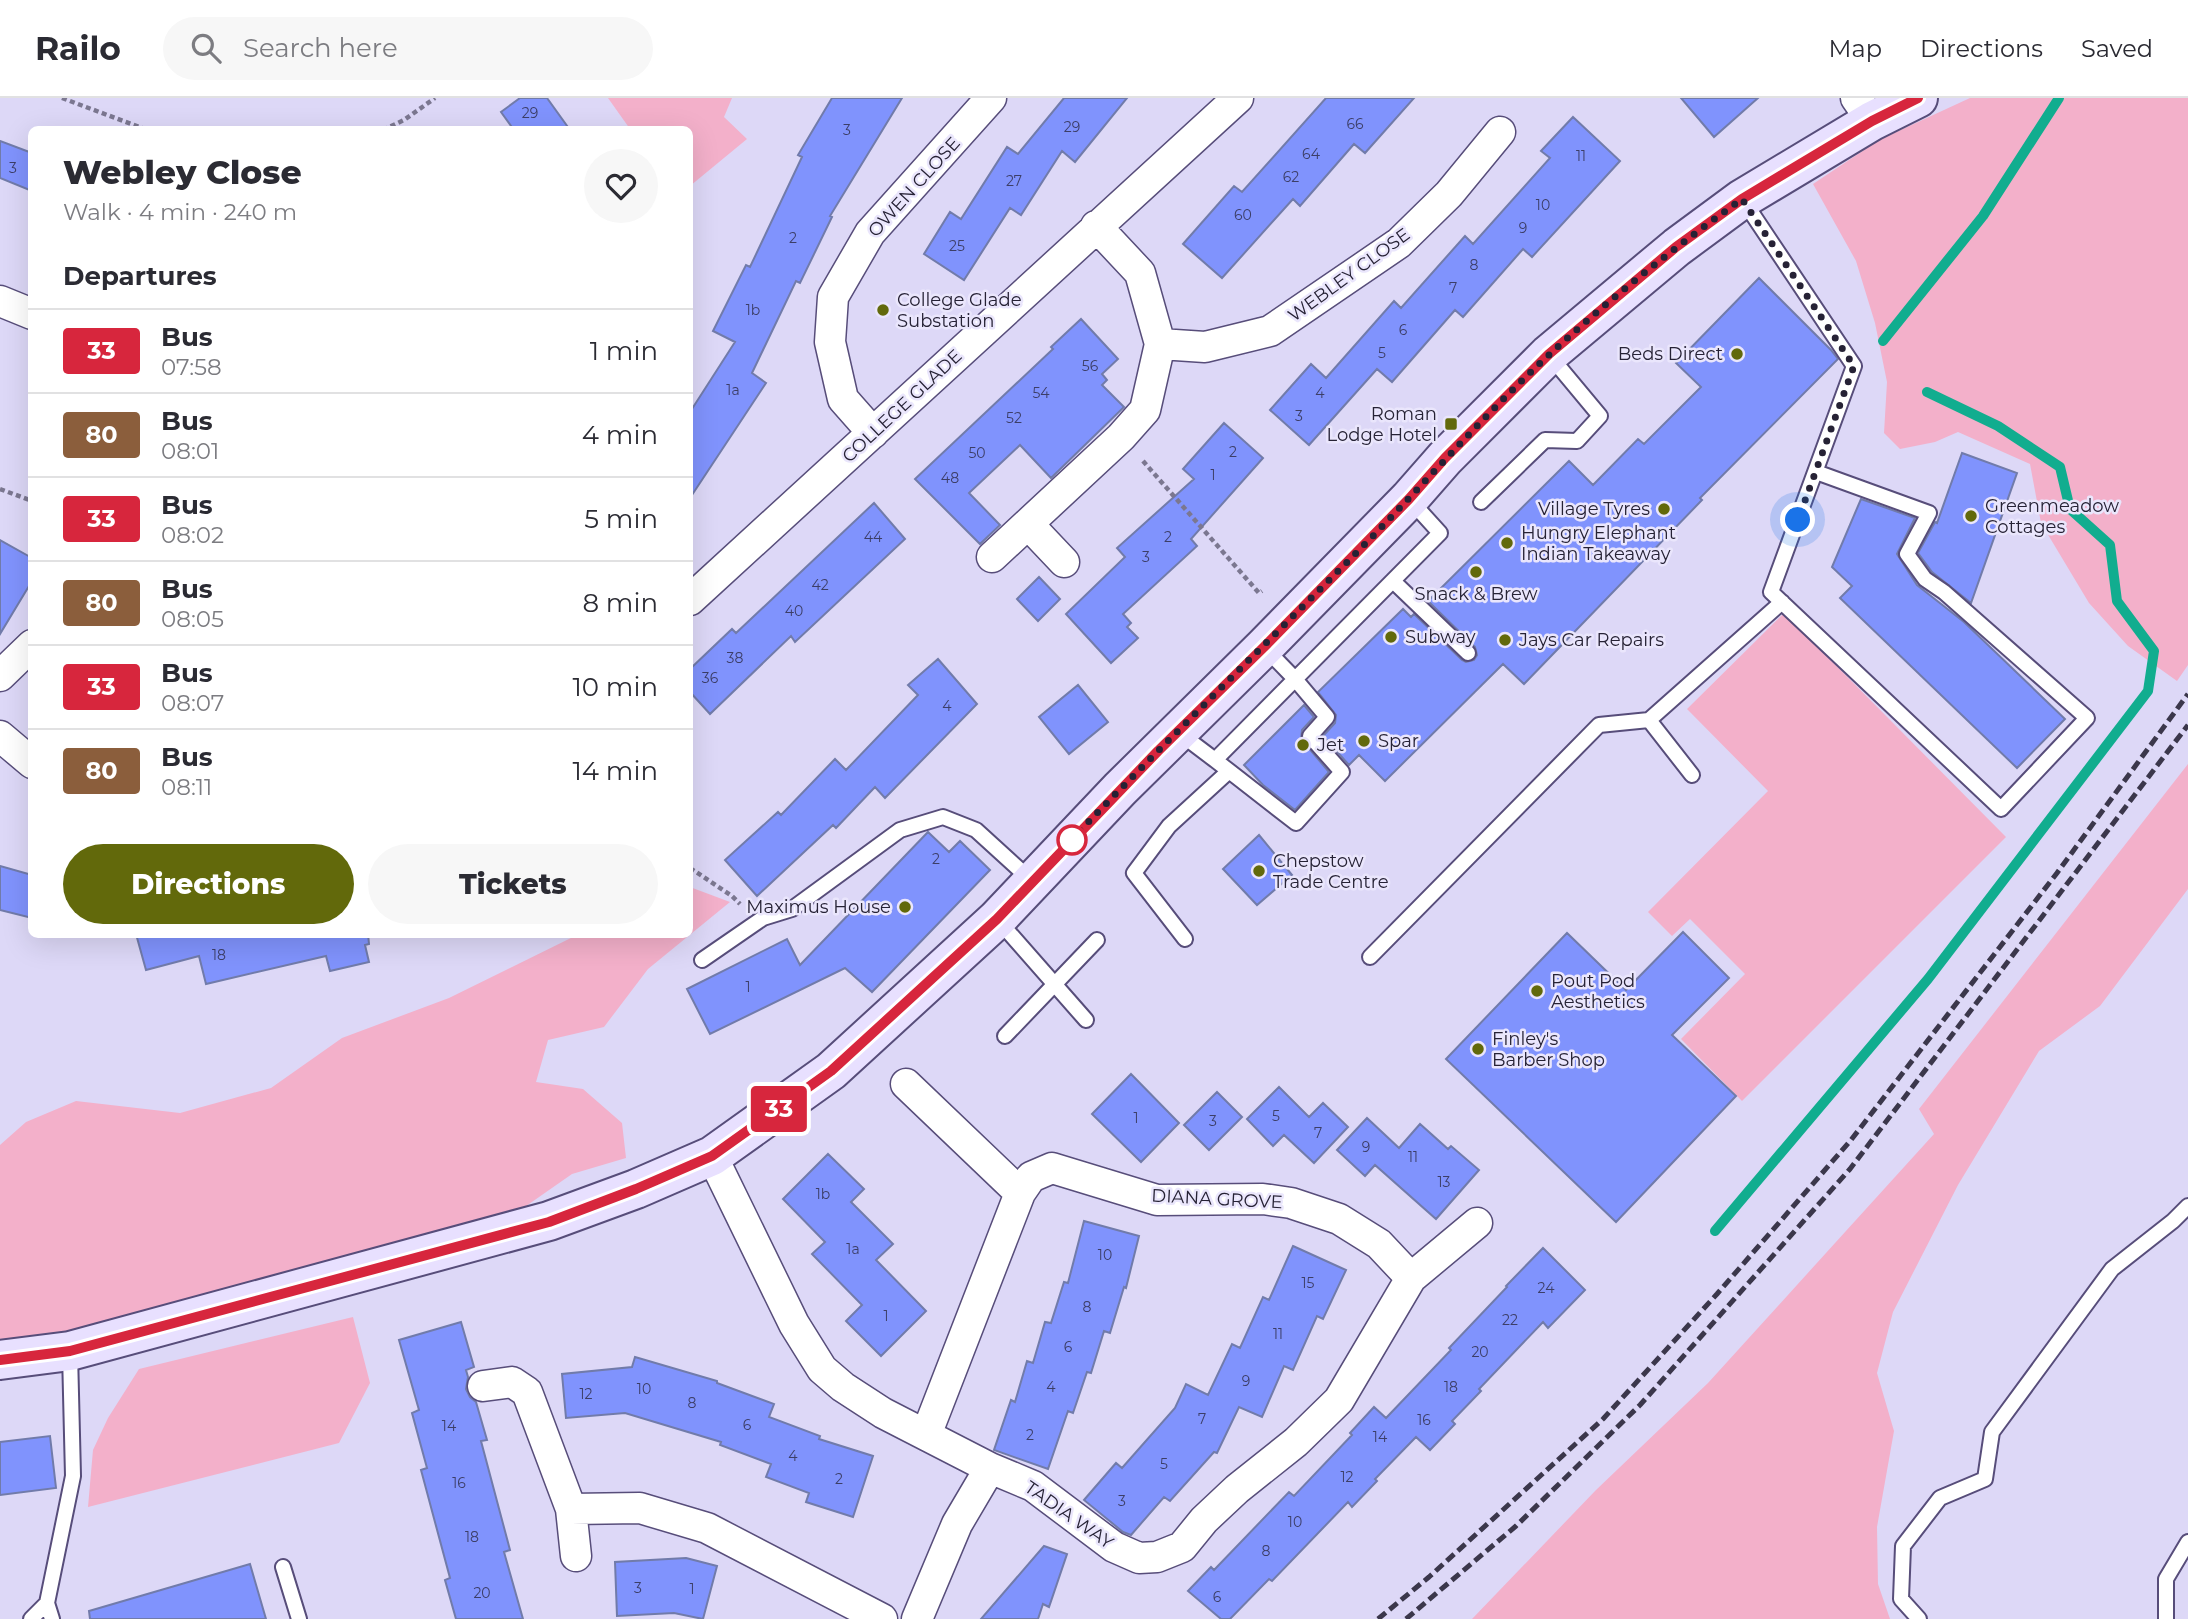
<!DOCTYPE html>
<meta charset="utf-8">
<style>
body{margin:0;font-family:Montserrat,sans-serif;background:#f7f7f7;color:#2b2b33;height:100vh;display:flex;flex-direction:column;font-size:26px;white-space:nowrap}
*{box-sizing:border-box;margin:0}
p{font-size:23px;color:#7c7c81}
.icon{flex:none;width:38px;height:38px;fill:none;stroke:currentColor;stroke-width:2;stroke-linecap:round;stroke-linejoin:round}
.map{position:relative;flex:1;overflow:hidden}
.drawer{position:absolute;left:28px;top:28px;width:665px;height:812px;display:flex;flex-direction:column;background:#fff;border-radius:10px;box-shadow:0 7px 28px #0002}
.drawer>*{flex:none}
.badge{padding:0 14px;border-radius:5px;font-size:24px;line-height:46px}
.you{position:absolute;width:35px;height:35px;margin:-18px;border:5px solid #fff;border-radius:50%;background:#1a73e8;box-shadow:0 0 0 10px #1a73e833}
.map>.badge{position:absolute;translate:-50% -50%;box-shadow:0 0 0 4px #fff}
h2{padding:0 35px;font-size:26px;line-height:63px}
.round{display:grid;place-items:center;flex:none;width:74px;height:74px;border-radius:37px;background:#f7f7f7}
.summary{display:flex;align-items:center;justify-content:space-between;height:119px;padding:0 35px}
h1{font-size:33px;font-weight:800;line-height:52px}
.cta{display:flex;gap:14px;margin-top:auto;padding:14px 35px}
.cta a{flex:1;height:80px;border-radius:42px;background:#62690b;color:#fff;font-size:28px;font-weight:800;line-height:80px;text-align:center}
.cta a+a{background:#f7f7f7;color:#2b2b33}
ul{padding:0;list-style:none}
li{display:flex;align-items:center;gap:21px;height:84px;padding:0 35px;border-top:2px solid #e1e1e2}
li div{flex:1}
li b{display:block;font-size:26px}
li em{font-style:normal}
li .badge{min-width:77px;font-weight:700;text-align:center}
header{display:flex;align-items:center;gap:42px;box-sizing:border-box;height:98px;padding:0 35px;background:#fff;border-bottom:2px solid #e1e1e2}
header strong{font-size:33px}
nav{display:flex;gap:38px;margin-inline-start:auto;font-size:24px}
.search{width:490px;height:63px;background:#f7f7f7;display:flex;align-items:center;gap:18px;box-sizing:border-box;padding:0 24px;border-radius:38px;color:#7c7c81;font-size:26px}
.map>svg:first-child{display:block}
.green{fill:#f3b0ca}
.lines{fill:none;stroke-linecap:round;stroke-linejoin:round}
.stream{stroke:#11ad8f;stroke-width:10}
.building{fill:#8093fd;stroke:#717baa;stroke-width:2}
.lane-casing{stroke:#574d7a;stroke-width:18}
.street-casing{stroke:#574d7a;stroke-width:33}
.secondary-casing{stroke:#574d7a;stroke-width:42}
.path{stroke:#7b7790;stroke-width:4.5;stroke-dasharray:5 3.5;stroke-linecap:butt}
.lane{stroke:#fff;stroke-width:14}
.street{stroke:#fff;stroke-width:30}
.secondary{stroke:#e8e0ff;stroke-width:38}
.rail{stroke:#3b374b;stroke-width:5;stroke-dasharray:10 5;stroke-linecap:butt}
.line-casing{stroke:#fff;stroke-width:16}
.line{stroke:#d7263d;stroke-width:10}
.walk{stroke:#262235;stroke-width:7;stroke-dasharray:0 12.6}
.poi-dot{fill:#62690b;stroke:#eae6fc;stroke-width:2.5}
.stop-dot{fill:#fff;stroke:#d7263d;stroke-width:3.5}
.labels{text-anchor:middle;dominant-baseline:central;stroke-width:5;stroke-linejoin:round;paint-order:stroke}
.number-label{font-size:14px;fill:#3c3e67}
.street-label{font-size:18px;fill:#262235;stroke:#eae6fc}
.poi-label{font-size:18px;fill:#262235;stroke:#eae6fc;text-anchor:start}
</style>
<header>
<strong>Railo</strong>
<div class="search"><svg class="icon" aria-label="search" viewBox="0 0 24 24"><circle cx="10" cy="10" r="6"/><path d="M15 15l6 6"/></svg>Search here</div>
<nav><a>Map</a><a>Directions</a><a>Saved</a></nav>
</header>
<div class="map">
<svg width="2188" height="1521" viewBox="0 0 2188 1521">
<rect width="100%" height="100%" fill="#ddd8f7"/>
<path class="green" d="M 608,0 L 732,0 L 724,19 L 747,41 L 690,88 L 690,32 L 630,31 Z
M 1970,0 L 2188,0 L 2188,567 L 2177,583 L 2128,548 L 2089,505 L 2041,425 L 2030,366 L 1958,334 L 1935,344 L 1900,351 L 1884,335 L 1887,284 L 1875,225 L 1856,163 L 1813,86 L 1879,42 Z
M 1784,515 L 2006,739 L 1742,1003 L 1681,941 L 1745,876 L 1690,821 L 1672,838 L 1648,814 L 1768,693 L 1687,611 Z
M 2188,666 L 2188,791 L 2100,908 L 2039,953 L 1958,1087 L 1893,1214 L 1877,1275 L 1894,1333 L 1877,1429 L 1878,1486 L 1890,1521 L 1472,1521 L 1596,1392 L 1708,1285 L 1934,1036 L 1919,1011 Z
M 690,789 L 730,804 L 648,871 L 604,929 L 548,942 L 536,984 L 583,991 L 622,1025 L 626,1060 L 572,1076 L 519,1113 L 63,1237 L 0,1245 L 0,1047 L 26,1024 L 76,1003 L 180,1015 L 271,990 L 342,940 L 449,900 L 577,837 L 690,836 Z
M 353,1219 L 370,1285 L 339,1345 L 88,1409 L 93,1352 L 108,1320 L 139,1271 Z"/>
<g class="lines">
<path class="stream" d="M 1883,243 L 1983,118 L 2059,0
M 1715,1133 L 1928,881 L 2148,593 L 2154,553 L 2117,503 L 2110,447 L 2070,411 L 2060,369 L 1998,328 L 1927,294"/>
</g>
<path class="building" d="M 520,0 L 547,0 L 570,32 L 514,32 L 501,14 Z
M 832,0 L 902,0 L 830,118 L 832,119 L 800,185 L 796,183 L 752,275 L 766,285 L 690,400 L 690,314 L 735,244 L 713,233 L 746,167 L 750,169 L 802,59 L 798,57 Z
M 1064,0 L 1127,0 L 1075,64 L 1062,53 L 1021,117 L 1010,110 L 964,182 L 924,156 L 950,114 L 961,121 L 1007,49 L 1018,56 Z
M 1326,0 L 1414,0 L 1365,55 L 1354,46 L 1300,108 L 1293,101 L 1222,180 L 1183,146 L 1234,88 L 1242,94 Z
M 1681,0 L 1758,0 L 1714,39 Z
M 1573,19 L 1620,63 L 1532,159 L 1523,151 L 1463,219 L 1455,212 L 1392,284 L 1377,271 L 1309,347 L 1270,312 L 1311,266 L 1326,280 L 1394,203 L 1401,210 L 1465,138 L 1473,146 L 1550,60 L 1541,53 Z
M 0,43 L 32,55 L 32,93 L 0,80 Z
M 1759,180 L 1831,252 L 1838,261 L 1700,400 L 1702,402 L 1524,586 L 1503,566 L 1385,683 L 1359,657 L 1349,667 L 1323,638 L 1335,625 L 1336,617 L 1318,594 L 1403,511 L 1411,519 L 1414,516 L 1462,562 L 1466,564 L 1474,562 L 1477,557 L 1475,549 L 1428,503 L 1569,363 L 1593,387 L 1638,341 L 1644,346 L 1701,289 L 1676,265 Z
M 1081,221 L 1118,261 L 1102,276 L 1107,282 L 1102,287 L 1124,309 L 1051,380 L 1020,347 L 969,395 L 1000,427 L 980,446 L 915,381 L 1053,251 L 1051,249 Z
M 1224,325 L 1263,360 L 1191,441 L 1197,448 L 1123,516 L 1131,525 L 1127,529 L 1138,540 L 1111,565 L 1066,516 L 1125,459 L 1117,450 L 1194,381 L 1183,371 Z
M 1962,355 L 2017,375 L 1971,505 L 1932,474 L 1918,455 L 1935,424 L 1937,425 Z
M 1861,401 L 1915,420 L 1897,456 L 1917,487 L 1964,524 L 2065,621 L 2017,670 L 1840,500 L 1852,488 L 1832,469 Z
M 874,405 L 905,441 L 795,544 L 791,538 L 710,616 L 690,594 L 690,571 L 732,531 L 736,535 Z
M 0,442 L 32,460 L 32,483 L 0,536 Z
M 1039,479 L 1060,501 L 1038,523 L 1017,501 Z
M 938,561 L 977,606 L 885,700 L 875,689 L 836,730 L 833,727 L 757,798 L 725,762 L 778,714 L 781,717 L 835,661 L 846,672 L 918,597 L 908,587 Z
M 1078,587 L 1108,624 L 1069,656 L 1039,619 Z
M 1304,607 L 1314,619 L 1302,632 L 1301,641 L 1329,674 L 1295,712 L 1263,687 L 1244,667 Z
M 928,734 L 949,754 L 960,743 L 990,772 L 872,894 L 845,870 L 710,936 L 687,891 L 787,841 L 800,867 Z
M 1259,737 L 1292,777 L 1257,807 L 1223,771 Z
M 0,768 L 32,777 L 32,820 L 0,812 Z
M 1683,834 L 1729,880 L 1672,937 L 1736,998 L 1616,1124 L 1446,961 L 1567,835 L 1626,892 Z
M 136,836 L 368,836 L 369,846 L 365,847 L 369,864 L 330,873 L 326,858 L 206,886 L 199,858 L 146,872 Z
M 1131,976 L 1179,1025 L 1141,1064 L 1092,1016 Z
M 1279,989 L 1309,1019 L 1323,1005 L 1348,1029 L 1314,1065 L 1284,1037 L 1273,1048 L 1247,1021 Z
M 1217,994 L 1242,1019 L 1209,1052 L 1184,1027 Z
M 1367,1020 L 1399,1050 L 1420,1026 L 1448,1051 L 1451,1048 L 1479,1072 L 1436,1121 L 1375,1067 L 1365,1078 L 1337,1052 Z
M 828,1056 L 864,1091 L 851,1104 L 893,1146 L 876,1162 L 926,1213 L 881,1258 L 846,1223 L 862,1207 L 812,1156 L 825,1144 L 783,1101 Z
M 1084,1123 L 1139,1138 L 1126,1190 L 1124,1189 L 1110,1235 L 1104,1233 L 1091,1275 L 1087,1274 L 1073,1315 L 1068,1313 L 1048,1371 L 994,1352 L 1011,1302 L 1015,1304 L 1027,1263 L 1033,1265 L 1045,1224 L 1051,1225 L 1064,1184 L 1068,1185 Z
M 1293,1148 L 1346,1172 L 1323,1221 L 1317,1218 L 1293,1272 L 1284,1268 L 1262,1319 L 1239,1309 L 1217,1355 L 1214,1354 L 1170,1403 L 1164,1399 L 1131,1437 L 1123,1434 L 1084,1402 L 1116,1365 L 1122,1370 L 1175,1310 L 1186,1286 L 1208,1297 L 1232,1246 L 1240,1250 L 1263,1199 L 1269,1202 Z
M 1543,1150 L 1585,1192 L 1548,1230 L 1543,1224 L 1479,1291 L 1481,1293 L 1452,1323 L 1455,1326 L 1430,1352 L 1416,1339 L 1375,1381 L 1377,1383 L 1352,1409 L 1348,1404 L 1272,1483 L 1269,1481 L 1230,1521 L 1221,1521 L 1188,1493 L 1211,1469 L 1214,1472 L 1289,1394 L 1294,1398 L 1352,1337 L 1350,1335 L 1374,1309 L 1386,1320 L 1451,1252 L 1449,1250 L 1507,1189 L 1506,1188 Z
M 461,1224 L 474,1269 L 466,1272 L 468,1279 L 466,1291 L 470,1299 L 476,1304 L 487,1342 L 481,1343 L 510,1452 L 504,1454 L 523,1521 L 456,1521 L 445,1482 L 450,1480 L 421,1372 L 427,1370 L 412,1315 L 419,1312 L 399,1242 Z
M 635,1259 L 717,1283 L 717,1285 L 774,1306 L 769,1319 L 820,1338 L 819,1341 L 873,1358 L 853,1419 L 806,1404 L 809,1395 L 766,1379 L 771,1366 L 720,1347 L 721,1344 L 625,1315 L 566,1320 L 562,1276 L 632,1269 Z
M 50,1338 L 56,1390 L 0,1397 L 0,1344 Z
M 1044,1448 L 1067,1456 L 1049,1509 L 1043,1506 L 1038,1521 L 981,1521 Z
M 686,1460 L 717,1468 L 703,1521 L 674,1515 L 617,1518 L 615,1464 Z
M 250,1466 L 266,1521 L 90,1521 L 89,1513 Z"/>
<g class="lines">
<defs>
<path id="lane" d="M 1743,102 L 1854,268 L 1771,494 L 2001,711 L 2087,620 L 1944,494 L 1925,481 L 1907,456 L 1929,415 L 1816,374
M 1481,404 L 1545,342 L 1577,343 L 1600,318 L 1550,258
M 1393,483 L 1468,555
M 1178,634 L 1215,662 L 1440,435 L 1410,402
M 1215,662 L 1296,725 L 1342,674 L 1310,638 L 1327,619 L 1295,581 L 1265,550
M 1692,677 L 1649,622 L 1782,504
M 998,822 L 1086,922
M 1185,841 L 1134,775 L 1169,728 L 1229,673
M 1370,859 L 1599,627 L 1649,622
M 702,862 L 763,820 L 792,811 L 900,732 L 943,719 L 976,732 L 1032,783
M 1005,938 L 1097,842
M 283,1469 L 299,1521
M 31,1521 L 47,1505
M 52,1521 L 47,1505 L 73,1378 L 70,1255
M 1919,1521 L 1901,1501 L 1903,1448 L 1940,1400 L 1985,1381 L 1992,1334 L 2112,1171 L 2173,1123 L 2188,1108
M 2166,1521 L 2166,1481 L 2188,1444"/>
<path id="street" d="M 1856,0 L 1872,23
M 0,203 L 32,216
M 1160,246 L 1205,249 L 1270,233 L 1399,145 L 1449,96 L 1500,34
M 873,335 L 843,301 L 830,244 L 833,199 L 870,135 L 991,0
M 1028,426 L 1064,464
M 992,459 L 1121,339 L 1145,312 L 1160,246 L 1140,175 L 1096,128
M 690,502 L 1238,0
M 0,578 L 32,547
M 0,638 L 32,665
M 906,986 L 1020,1095
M 712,1058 L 794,1226 L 822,1271 L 843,1289 L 883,1315 L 990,1370 L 1033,1388 L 1114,1449 L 1139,1460 L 1157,1459 L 1182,1449 L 1204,1422 L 1237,1391 L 1296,1344 L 1339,1302 L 1411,1180 L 1477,1125
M 483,1288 L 512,1284 L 527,1294 L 571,1411 L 640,1410 L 707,1430 L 882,1521
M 926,1337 L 1020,1095 L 1031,1079 L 1052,1070 L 1157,1102 L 1263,1101 L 1291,1105 L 1339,1121 L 1379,1146 L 1411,1180
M 571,1411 L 576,1458
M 917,1521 L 957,1426 L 990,1370"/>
<path id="secondary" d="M 0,1262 L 70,1253 L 549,1123 L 636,1091 L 712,1058 L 831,973 L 997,821 L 1120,691 L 1264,549 L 1409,401 L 1445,360 L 1549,256 L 1677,149 L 1742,101 L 1872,23 L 1918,0"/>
</defs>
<use href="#lane" class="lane-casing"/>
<use href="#street" class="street-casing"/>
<use href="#secondary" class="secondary-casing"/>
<path class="path" d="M 62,0 L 147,32
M 383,32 L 404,22 L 435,0
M 1143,363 L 1259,495 L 1262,493
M 0,391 L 32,403
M 690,770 L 732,798 L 740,806"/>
<use href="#lane" class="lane"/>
<use href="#street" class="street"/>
<use href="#secondary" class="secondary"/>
<path class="rail" d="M 1378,1521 L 1429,1479 L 1603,1321 L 1717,1196 L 1851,1042 L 2057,775 L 2188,596
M 1406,1521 L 1516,1428 L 1640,1307 L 1850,1071 L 2188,627"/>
</g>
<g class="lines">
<defs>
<path id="line" d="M 0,1262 L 70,1253 L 549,1124 L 636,1091 L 712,1058 L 831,973 L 997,821 L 1158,653 L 1264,549 L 1409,401 L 1445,360 L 1549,256 L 1676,149 L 1742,101 L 1872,23 L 1918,0"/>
</defs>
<use href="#line" class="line-casing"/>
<use href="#line" class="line"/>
<path class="walk" d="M 1072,742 L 1067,746 C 1167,642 1271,541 1372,439 C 1431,378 1487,314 1549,257 C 1609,201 1675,149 1742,101 L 1854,268 L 1798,422"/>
</g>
<g class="poi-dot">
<circle cx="883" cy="212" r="7"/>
<circle cx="1737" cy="256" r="7"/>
<rect x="1444" y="319" width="14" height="14" rx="3.5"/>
<circle cx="1664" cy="411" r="7"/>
<circle cx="1971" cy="418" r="7"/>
<circle cx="1507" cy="445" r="7"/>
<circle cx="1476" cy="474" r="7"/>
<circle cx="1391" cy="539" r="7"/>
<circle cx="1505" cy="542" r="7"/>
<circle cx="1364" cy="643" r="7"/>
<circle cx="1303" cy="647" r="7"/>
<circle cx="1259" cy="773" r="7"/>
<circle cx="905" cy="809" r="7"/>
<circle cx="1537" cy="893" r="7"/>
<circle cx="1478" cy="951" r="7"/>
</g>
<circle class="stop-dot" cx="1072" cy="742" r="14"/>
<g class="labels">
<g class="number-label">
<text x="530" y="15">29</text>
<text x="1355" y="26">66</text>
<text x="1072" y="29">29</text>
<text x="847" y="32">3</text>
<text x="1311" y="56">64</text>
<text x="1581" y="58">11</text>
<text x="13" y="70">3</text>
<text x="1291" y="79">62</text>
<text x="1014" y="83">27</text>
<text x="1543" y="107">10</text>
<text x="1243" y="117">60</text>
<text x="1523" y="130">9</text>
<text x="793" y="140">2</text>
<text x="957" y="148">25</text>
<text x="1474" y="167">8</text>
<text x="1453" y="190">7</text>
<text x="753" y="212">1b</text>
<text x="1403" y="232">6</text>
<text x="1382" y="255">5</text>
<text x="1090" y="268">56</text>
<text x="733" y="292">1a</text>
<text x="1041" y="295">54</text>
<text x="1320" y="295">4</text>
<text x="1299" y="318">3</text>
<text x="1014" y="320">52</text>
<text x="1233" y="354">2</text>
<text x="977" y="355">50</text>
<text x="1213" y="377">1</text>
<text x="950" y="380">48</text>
<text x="873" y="439">44</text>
<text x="1168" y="439">2</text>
<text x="1146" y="459">3</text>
<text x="820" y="487">42</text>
<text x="794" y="513">40</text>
<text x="735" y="560">38</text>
<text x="710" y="580">36</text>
<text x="947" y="608">4</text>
<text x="936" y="761">2</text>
<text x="219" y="857">18</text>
<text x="748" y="889">1</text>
<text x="1276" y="1018">5</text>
<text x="1136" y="1020">1</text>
<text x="1213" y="1023">3</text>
<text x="1318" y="1035">7</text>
<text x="1366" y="1049">9</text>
<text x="1413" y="1059">11</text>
<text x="1444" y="1084">13</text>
<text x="823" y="1096">1b</text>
<text x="853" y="1151">1a</text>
<text x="1105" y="1157">10</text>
<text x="1308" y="1185">15</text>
<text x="1546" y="1190">24</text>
<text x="1087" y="1209">8</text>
<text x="886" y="1218">1</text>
<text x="1510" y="1222">22</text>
<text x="1278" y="1236">11</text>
<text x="1068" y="1249">6</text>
<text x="1480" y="1254">20</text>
<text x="1246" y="1283">9</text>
<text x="1051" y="1289">4</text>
<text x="1451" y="1289">18</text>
<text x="644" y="1291">10</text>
<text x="586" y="1296">12</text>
<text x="692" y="1305">8</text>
<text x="1202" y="1321">7</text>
<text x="1424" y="1322">16</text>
<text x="747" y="1327">6</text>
<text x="449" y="1328">14</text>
<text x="1030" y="1337">2</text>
<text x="1380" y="1339">14</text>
<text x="793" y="1358">4</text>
<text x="1164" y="1366">5</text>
<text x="1347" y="1379">12</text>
<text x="839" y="1381">2</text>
<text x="459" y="1385">16</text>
<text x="1122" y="1403">3</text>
<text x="1295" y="1424">10</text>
<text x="472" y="1439">18</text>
<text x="1266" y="1453">8</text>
<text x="638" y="1490">3</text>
<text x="692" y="1491">1</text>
<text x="482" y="1495">20</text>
<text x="1217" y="1499">6</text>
</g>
<g class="street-label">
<text transform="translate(914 89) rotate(-48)">OWEN CLOSE</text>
<text transform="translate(1349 177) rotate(-36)">WEBLEY CLOSE</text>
<text transform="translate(902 308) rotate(-43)">COLLEGE GLADE</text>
<text transform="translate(1217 1101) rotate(3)">DIANA GROVE</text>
<text transform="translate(1069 1417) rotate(35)">TADIA WAY</text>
</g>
<g class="poi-label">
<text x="897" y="202">College Glade<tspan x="897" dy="21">Substation</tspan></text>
<text x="1723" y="256" text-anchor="end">Beds Direct</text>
<text x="1437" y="316" text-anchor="end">Roman<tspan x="1437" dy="21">Lodge Hotel</tspan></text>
<text x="1985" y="408">Greenmeadow<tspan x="1985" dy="21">Cottages</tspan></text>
<text x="1650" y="411" text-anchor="end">Village Tyres</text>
<text x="1521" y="435">Hungry Elephant<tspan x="1521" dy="21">Indian Takeaway</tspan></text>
<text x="1476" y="496" text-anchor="middle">Snack &amp; Brew</text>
<text x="1405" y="539">Subway</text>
<text x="1519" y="542">Jays Car Repairs</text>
<text x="1378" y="643">Spar</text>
<text x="1317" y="647">Jet</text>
<text x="1273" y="763">Chepstow<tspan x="1273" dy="21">Trade Centre</tspan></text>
<text x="891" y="809" text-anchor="end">Maximus House</text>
<text x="1551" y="883">Pout Pod<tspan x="1551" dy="21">Aesthetics</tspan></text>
<text x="1492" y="941">Finley's<tspan x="1492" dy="21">Barber Shop</tspan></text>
</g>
</g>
</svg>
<div class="you" style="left:1798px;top:422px"></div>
<b class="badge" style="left:779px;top:1011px;background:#d7263d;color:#fff">33</b>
<section class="drawer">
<div class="summary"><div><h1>Webley Close</h1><p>Walk · 4 min · 240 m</p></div><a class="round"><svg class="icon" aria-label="heart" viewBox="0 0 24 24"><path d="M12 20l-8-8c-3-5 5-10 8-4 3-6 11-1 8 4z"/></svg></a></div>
<h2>Departures</h2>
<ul>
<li><span class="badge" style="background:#d7263d;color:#fff">33</span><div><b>Bus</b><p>07:58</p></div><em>1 min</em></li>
<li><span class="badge" style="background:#8b5e3c;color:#fff">80</span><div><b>Bus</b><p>08:01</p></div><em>4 min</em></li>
<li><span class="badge" style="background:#d7263d;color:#fff">33</span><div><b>Bus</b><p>08:02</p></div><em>5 min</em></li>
<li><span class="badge" style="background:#8b5e3c;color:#fff">80</span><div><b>Bus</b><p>08:05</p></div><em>8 min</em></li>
<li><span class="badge" style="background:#d7263d;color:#fff">33</span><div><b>Bus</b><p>08:07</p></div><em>10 min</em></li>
<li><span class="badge" style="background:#8b5e3c;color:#fff">80</span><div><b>Bus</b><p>08:11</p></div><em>14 min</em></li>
</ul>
<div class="cta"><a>Directions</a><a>Tickets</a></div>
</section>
</div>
